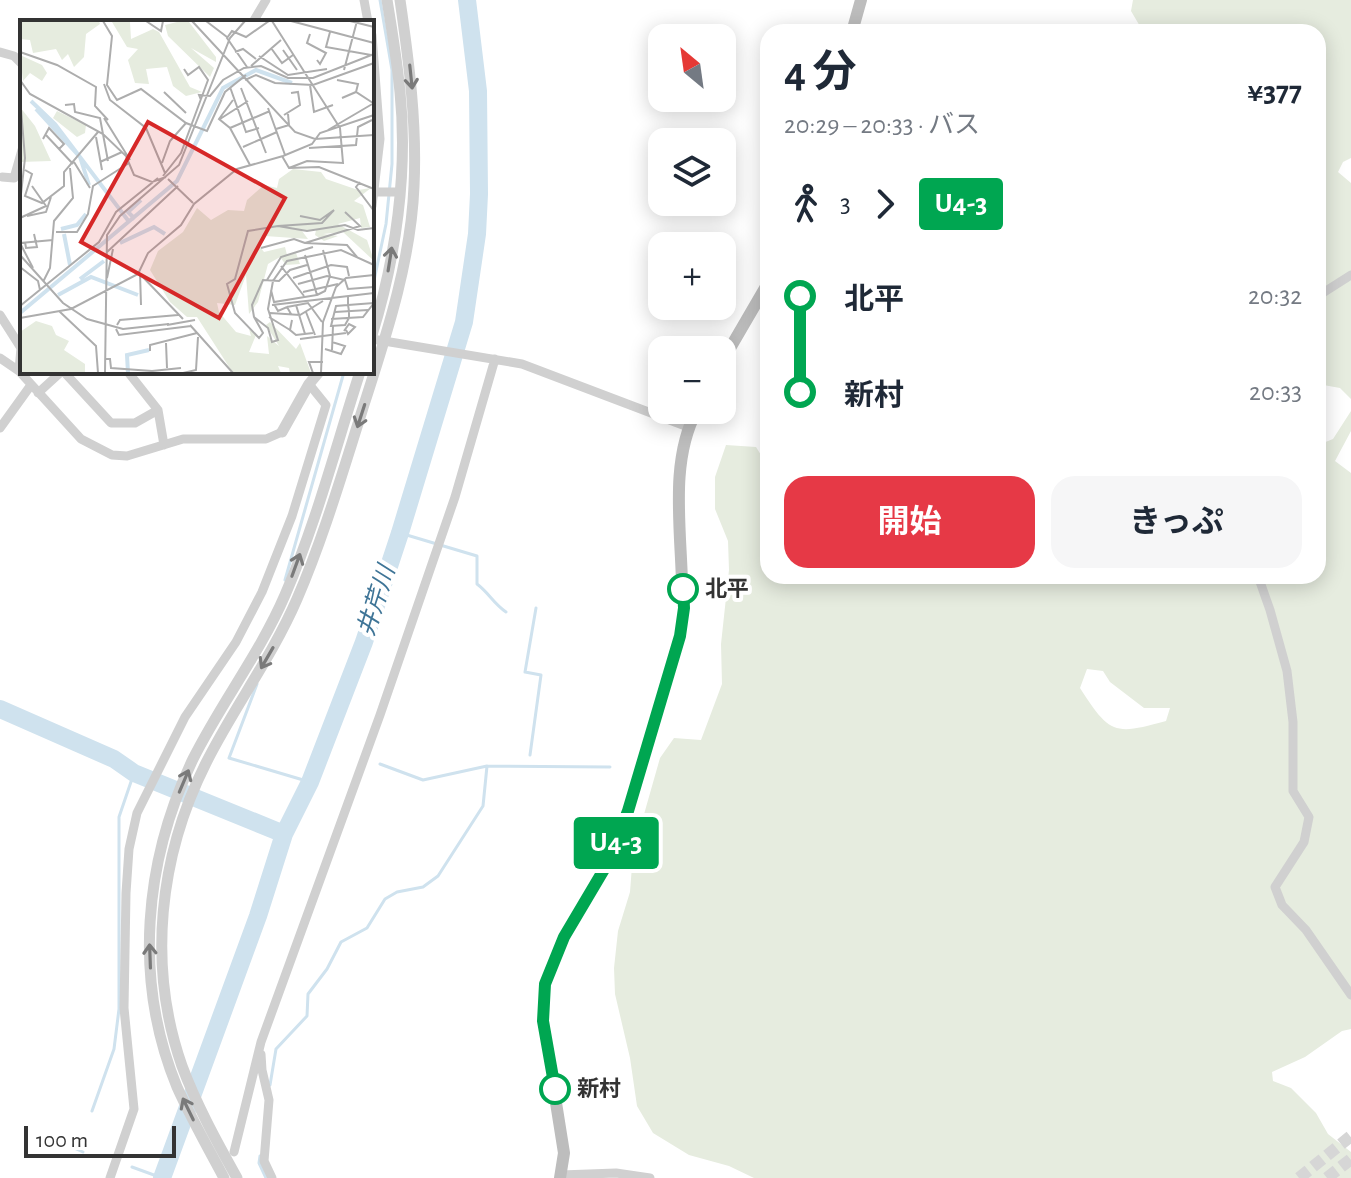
<!DOCTYPE html>
<html lang="ja">
<meta charset="utf-8">
<style>
body{margin:0;font-family:"Alegreya Sans","Noto Sans JP",sans-serif;background:#f6f6f7;color:#1f2937;height:100vh;display:flex;flex-direction:column;font-size:30px;white-space:nowrap}
*{box-sizing:border-box;margin:0}
p{font-size:26px;color:#747a83}
.icon{flex:none;width:44px;height:44px;fill:none;stroke:currentColor;stroke-width:2;stroke-linecap:round;stroke-linejoin:round}
.map{position:relative;flex:1;overflow:hidden}
.sheet{position:absolute;left:760px;top:24px;width:566px;height:560px;display:flex;flex-direction:column;background:#fff;border-radius:24px;box-shadow:0 4px 20px #0003}
.sheet>*{flex:none}
.badge{padding:0 16px;border-radius:6px;font-size:28px;line-height:52px}
.needle{width:52px;rotate:331deg}
.controls{position:absolute;left:648px;top:24px;display:grid;gap:16px}
.controls a{display:grid;place-items:center;width:88px;height:88px;border-radius:16px;background:#fff;box-shadow:0 4px 20px #0003;font-size:40px}
.scale{position:absolute;left:24px;bottom:20px;width:152px;box-sizing:border-box;padding-left:8px;border:4px solid #333;border-top:0;font-size:22px;line-height:28px;white-space:nowrap;color:#333;-webkit-text-stroke:6px #fff;paint-order:stroke}
.map>.badge{position:absolute;translate:-50% -50%;box-shadow:0 0 0 4px #fff}
.legs{display:flex;align-items:center;gap:12px;height:88px;padding:0 24px;font-size:26px}
.legs p{margin-inline-start:auto}
.summary{display:flex;align-items:center;justify-content:space-between;height:136px;padding:0 24px}
h1{font-size:44px;font-weight:700;line-height:60px}
.action{display:flex;gap:16px;margin-top:auto;padding:16px 24px}
.action a{flex:1;height:92px;border-radius:24px;background:#e63946;color:#fff;font-size:32px;font-weight:700;line-height:92px;text-align:center}
.action a+a{background:#f6f6f7;color:#1f2937}
ul{padding:0 24px;list-style:none}
li{display:flex;align-items:center;gap:28px;height:96px;font-size:30px}
li i{display:grid;place-items:center;width:12px;height:100%;margin:0 10px;background:currentColor}
li i::after{content:'';width:20px;height:20px;margin:-10px;border:6px solid;border-radius:50%;background:#fff}
li p{margin-inline-start:auto}
li:first-child i{background:linear-gradient(#0000 50%,currentColor 0)}
li:last-child i{background:linear-gradient(currentColor 50%,#0000 0)}
.map>svg:first-child{display:block}
.green{fill:#e6ecdf;fill-rule:evenodd}
.lines{fill:none;stroke-linecap:round;stroke-linejoin:round}
.stream{stroke:#cfe2ee;stroke-width:3}
.river{stroke:#cfe2ee;stroke-width:18}
.secondary-tunnel{stroke:#d6d6d6;stroke-width:12;stroke-dasharray:12 6;stroke-linecap:butt}
.minor{stroke:#d0d0d0;stroke-width:9}
.tertiary{stroke:#d0d0d0;stroke-width:11}
.secondary{stroke:#bdbdbd;stroke-width:12}
.oneway{stroke:#7a7a7a}
.line-1-casing{stroke:#fff;stroke-width:18}
.line-1{stroke:#00a651;stroke-width:12}
.stop-1-dot{fill:#fff;stroke:#00a651;stroke-width:4}
.labels{text-anchor:middle;dominant-baseline:central;stroke-width:8;stroke-linejoin:round;paint-order:stroke}
.stop-label{font-size:22px;font-weight:bold;fill:#333;stroke:#fff;text-anchor:start}
.water-label{font-size:24px;font-style:italic;fill:#3f7597;stroke:#fff}
.inset-river{fill:none;stroke:#cfe2ee;stroke-width:4}
.inset-road{fill:none;stroke:#adadad;stroke-width:2}
.view{fill:#d62828;fill-opacity:0.15;stroke:#d62828;stroke-width:4}
.inset-edge{fill:none;stroke:#333;stroke-width:4}
</style>
<div class="map">
<svg width="1351" height="1178" viewBox="0 0 1351 1178">
<rect width="100%" height="100%" fill="#fff"/>
<path class="green" d="M 1133,0 L 1351,0 L 1351,158 L 1343,162 L 1338,172 L 1351,183 L 1351,399 L 1340,388 L 1318,384 L 1318,32 L 1140,32 L 1141,28 L 1131,11 Z
M 1351,411 L 1351,431 L 1335,461 L 1351,473 L 1351,1029 L 1342,1031 L 1305,1057 L 1272,1072 L 1273,1081 L 1291,1088 L 1316,1113 L 1328,1134 L 1351,1152 L 1351,1178 L 754,1178 L 729,1166 L 689,1155 L 653,1133 L 637,1106 L 630,1058 L 615,994 L 614,968 L 618,931 L 630,892 L 633,853 L 660,758 L 674,738 L 701,740 L 722,684 L 721,644 L 729,570 L 728,541 L 715,509 L 715,477 L 726,445 L 756,447 L 761,455 L 768,456 L 768,576 L 1318,576 L 1318,445 L 1333,439 ZM 1087,669 L 1103,671 L 1110,682 L 1144,708 L 1170,708 L 1166,721 C 1115,735 1110,735 1080,688 Z"/>
<g class="lines">
<path class="stream" d="M 372,290 L 386,224 L 392,164 L 392,70 L 380,0
M 400,533 L 477,556 L 477,584 C 489,593 493,603 506,612
M 285,580 L 344,372
M 257,684 L 229,758 L 310,782
M 530,755 L 541,675 L 525,672 L 536,608
M 380,764 L 423,780 L 487,766
M 270,1085 L 276,1049 L 307,1016 L 308,994 L 327,969 L 341,942 L 367,928 L 385,899 L 397,892 L 423,887 L 438,876 L 483,806 L 487,766 L 610,767
M 92,1111 L 114,1049 L 119,1009 L 119,817 L 134,773
M 77,1143 L 74,1148 L 83,1152
M 260,1156 L 259,1163 L 266,1178
M 132,1167 L 162,1178"/>
<path class="river" d="M 0,709 L 114,759 L 134,773 L 284,834
M 162,1178 L 258,916 L 284,834 L 310,782 L 364,642 L 400,533 L 464,322 L 477,234 L 479,194 L 478,91 L 467,0"/>
<path class="secondary-tunnel" d="M 1299,1178 L 1351,1136
M 1327,1178 L 1351,1159"/>
<path class="minor" d="M 364,0 L 368,22
M 253,22 L 266,0
M 372,35 L 380,139 L 372,206
M 0,52 L 14,56 L 22,64
M 2,177 L 14,178 L 22,150
M 374,192 L 400,192
M 1318,296 L 1351,275
M 0,315 L 21,348 L 19,371
M 372,339 L 522,364 L 688,427
M 0,358 L 19,371 L 81,439 L 112,455 L 127,456 L 183,439 L 266,439 L 282,432
M 64,372 L 111,423 L 135,423 L 158,410
M 128,372 L 158,410 L 164,445
M 38,393 L 61,372
M 0,428 L 31,385
M 1258,576 L 1270,610 L 1287,671 L 1293,722 L 1293,791 L 1309,817 L 1304,842 L 1275,887 L 1282,905 L 1306,930 L 1351,995
M 261,1054 L 262,1070 L 269,1100 L 264,1161 L 272,1178
M 234,1152 L 261,1042 L 380,715 L 455,497 L 495,359
M 561,1175 L 616,1173 L 650,1178
M 110,1178 L 134,1109 L 124,1008 L 126,893 L 129,849 L 137,813 L 185,717 L 236,642 L 262,592 L 292,516 L 326,405 L 309,384"/>
<path class="tertiary" d="M 372,335 C 396,258 408,172 400,92 C 397,61 392,30 387,0
M 282,432 L 309,384 L 319,372
M 224,1178 C 208,1148 191,1118 177,1087 C 133,980 144,861 193,759 C 221,703 260,653 285,595 C 316,524 336,446 360,372
M 237,1178 C 217,1142 196,1104 182,1066 C 147,966 159,856 206,763 C 234,707 272,657 297,599 C 323,539 342,474 362,411 C 385,339 411,263 414,186 C 417,124 409,62 400,0"/>
<path class="secondary" d="M 852,32 L 861,0
M 722,362 L 768,283
M 560,1178 L 564,1153 L 543,1021 L 545,984 L 564,937 L 609,861 L 628,811 L 680,636 C 690,565 662,474 697,410"/>
</g>
<defs><path id="oneway-shaft" d="M-6 0H5M1.5-3L5.5 0L1.5 3" fill="none" stroke-width="1.6" stroke-linecap="round" stroke-linejoin="round" transform="scale(2)"/></defs>
<g class="oneway">
<use href="#oneway-shaft" transform="translate(411 77) rotate(84)"/>
<use href="#oneway-shaft" transform="translate(390 259) rotate(-81)"/>
<use href="#oneway-shaft" transform="translate(361 416) rotate(108)"/>
<use href="#oneway-shaft" transform="translate(296 565) rotate(-70)"/>
<use href="#oneway-shaft" transform="translate(267 658) rotate(120)"/>
<use href="#oneway-shaft" transform="translate(184 781) rotate(-67)"/>
<use href="#oneway-shaft" transform="translate(150 956) rotate(-92)"/>
<use href="#oneway-shaft" transform="translate(188 1109) rotate(-116)"/>
</g>
<g class="lines">
<defs>
<path id="line-1" d="M 555,1089 L 543,1021 L 545,984 L 564,937 L 609,861 L 628,811 L 680,636 L 684,608 L 683,589"/>
</defs>
<use href="#line-1" class="line-1-casing"/>
<use href="#line-1" class="line-1"/>
</g>
<g class="stop-1-dot">
<circle cx="683" cy="589" r="14"/>
<circle cx="555" cy="1089" r="14"/>
</g>
<g class="labels">
<g class="stop-label">
<text x="705" y="589">北平</text>
<text x="577" y="1089">新村</text>
</g>
<g class="water-label">
<text transform="translate(377 601) rotate(-72)">井芹川</text>
</g>
</g>
<g transform="translate(20 20)">
<rect width="354" height="354" fill="#fff"/>
<path d="M 0,1 L 79,1 L 80,4 L 66,14 L 64,37 L 54,47 L 48,34 L 42,40 L 36,29 L 13,33 L 10,20 L 0,19 ZM 161,1 L 169,2 L 196,37 L 196,42 L 171,28 L 194,48 L 190,57 L 148,16 L 145,5 ZM 92,2 L 110,2 L 111,19 L 133,9 L 139,12 L 170,67 L 182,72 L 166,76 L 153,66 L 147,47 L 126,49 L 129,64 L 115,63 L 108,40 L 118,29 L 107,27 ZM 0,35 L 22,45 L 27,53 L 22,61 L 10,53 L 3,61 ZM 0,87 L 15,106 L 31,141 L 0,142 ZM 37,91 L 66,105 L 65,113 L 57,117 L 33,98 ZM 273,149 L 301,152 L 306,159 L 338,170 L 351,168 L 334,181 L 343,185 L 350,207 L 341,208 L 340,198 L 318,204 L 347,220 L 354,241 L 323,212 L 303,214 L 318,216 L 304,221 L 295,215 L 296,210 L 282,211 L 288,219 L 245,216 L 238,224 L 244,232 L 265,227 L 267,235 L 276,233 L 280,244 L 266,245 L 260,237 L 248,244 L 238,282 L 229,294 L 226,255 L 215,285 L 197,283 L 199,292 L 216,312 L 231,316 L 229,309 L 236,315 L 229,332 L 249,334 L 247,316 L 259,326 L 246,305 L 250,302 L 276,329 L 280,323 L 291,353 L 270,353 L 269,348 L 258,346 L 261,353 L 213,353 L 177,297 L 167,297 L 150,282 L 130,250 L 138,231 L 163,212 L 177,188 L 191,200 L 208,190 L 224,191 L 227,180 L 244,165 L 257,168 L 259,159 ZM 16,301 L 32,306 L 36,315 L 49,321 L 44,330 L 65,344 L 65,353 L 0,353 L 0,312 Z" fill="#e6ecdf"/>
<path class="inset-river" d="M 11,81 L 35,104 L 110,203M 16,89 L 58,135M 60,137 L 69,165M 115,199 L 108,192 L 121,180M 41,209 L 57,205 L 66,194M 44,214 L 50,245M 100,223 L 134,207 L 145,214M 60,259 L 84,241M 38,275 L 71,257 L 118,275M 0,293 L 157,161 L 203,68 L 236,50 L 272,63M 108,353 L 107,335 L 129,330"/>
<path class="inset-road" d="M 83,1 L 92,16 L 87,65 L 97,80 L 121,69 L 166,103 L 187,111 L 205,72 L 226,55M 126,1 L 141,11 L 143,1M 172,1 L 275,112 L 295,119 L 354,115M 186,1 L 207,17M 252,1 L 320,108 L 323,143 L 287,141 L 269,148M 271,1 L 354,23M 330,1 L 354,7M 310,12 L 306,27 L 351,35M 290,14 L 287,23 L 306,33 L 300,44 L 297,40M 251,28 L 262,43 L 273,35M 263,30 L 277,50M 0,32 L 37,45 L 76,67 L 75,86 L 88,100M 215,32 L 223,29 L 236,39M 239,36 L 268,55 L 307,49M 231,46 L 261,20M 227,47 L 207,18 L 212,11 L 226,17 L 249,1M 324,50 L 337,1M 0,60 L 10,74 L 83,114 L 106,136 L 114,155 L 132,162 L 146,157M 225,60 L 236,55 L 255,63 L 293,65 L 354,43M 317,60 L 338,64 L 336,72M 84,64 L 90,80 L 126,108 L 145,153M 290,65 L 294,92 L 313,85M 210,67 L 226,112 L 239,108M 221,68 L 246,133M 144,72 L 166,93M 0,77 L 5,138 L 0,183M 322,78 L 336,72 L 353,83M 181,80 L 179,75 L 190,76 L 203,60 L 224,48 L 241,46 L 268,58 L 293,58 L 354,34M 213,80 L 199,99 L 210,108 L 230,145M 45,85 L 54,84 L 55,92 L 80,98 L 88,141M 248,88 L 265,135M 264,95 L 280,85 L 278,72 L 271,73M 84,98 L 110,140M 200,99 L 228,81M 210,108 L 250,91M 256,109 L 269,105 L 268,94M 308,110 L 354,83M 25,114 L 53,144M 76,117 L 82,150M 23,119 L 29,108 L 44,124 L 39,129M 223,127 L 257,112M 289,128 L 336,125 L 338,107 L 352,100M 262,136 L 269,148 L 299,147 L 354,169M 54,142 L 70,168M 80,142 L 102,132M 142,143 L 150,121 L 166,103M 5,150 L 12,154 L 5,176 L 22,183 L 44,166 L 44,152 L 78,112M 143,156 L 161,133 L 188,60 L 179,47 L 168,55 L 164,49M 148,159 L 173,183M 340,162 L 336,167 L 354,191M 325,192 L 340,206 L 285,223 L 327,225 L 337,237M 7,196 L 26,192 L 31,177M 280,196 L 300,200 L 314,190 L 302,203 L 258,206 L 287,211 L 325,205 L 338,210 L 354,208M 0,198 L 26,186 L 12,166M 258,206 L 228,211 L 215,259 L 207,264 L 215,293 L 239,318 L 243,313 L 234,297 L 248,308 L 252,322 L 258,320 L 248,289 L 253,261 L 267,241 L 321,230 L 354,245M 36,212 L 57,212 L 68,194 L 73,166 L 109,143M 5,222 L 6,228 L 17,227 L 14,214M 0,223 L 13,248M 0,223 L 33,220M 241,228 L 274,219 L 285,223M 87,232 L 158,166M 0,235 L 43,283 L 67,299 L 103,309 L 149,304M 261,246 L 284,276M 0,247 L 18,261 L 20,270M 119,253 L 163,299M 120,253 L 121,285M 87,258 L 93,229M 273,258 L 311,245 L 327,247 L 329,256M 247,260 L 261,237 L 293,227M 23,262 L 30,248 L 34,201 L 53,178 L 50,148M 278,264 L 307,256 L 325,260 L 328,269 L 354,267M 251,270 L 254,282 L 297,275 L 285,235M 283,272 L 318,264M 297,275 L 305,271 L 310,256 L 303,230M 328,277 L 328,285 L 329,291 L 329,298 L 325,305 L 311,306 L 316,286 L 328,285 L 354,283M 254,284 L 258,291 L 267,287 L 271,294M 252,285 L 354,273M 276,285 L 285,314M 0,286 L 79,222 L 96,192 L 138,158M 267,287 L 288,283 L 302,302M 39,291 L 76,326 L 78,353M 286,292 L 295,315M 315,292 L 348,290M 250,293 L 280,295 L 303,281M 234,297 L 232,285 L 243,260 L 259,261 L 270,250 L 287,245M 249,297 L 270,310M 0,298 L 51,289 L 118,254 L 128,233 L 161,205 L 174,184 L 217,149 L 263,136 L 292,124 L 300,113 L 354,95M 311,299 L 343,297 L 354,283M 272,300 L 270,310 L 276,315 L 293,313M 97,305 L 100,300 L 158,295M 147,305 L 175,300M 170,305 L 213,353M 96,309 L 99,315 L 171,306M 324,311 L 329,304 L 335,307 L 328,314 L 326,310M 280,319 L 326,313M 146,323 L 147,348M 305,329 L 321,334 L 325,326 L 312,322M 312,330 L 313,306M 130,331 L 130,325 L 177,313M 85,339 L 90,339 L 91,348 L 132,351M 132,351 L 161,348M 85,353 L 87,215 L 100,196 L 159,145 L 210,18 L 225,1M 163,353 L 176,350 L 178,317M 293,353 L 289,342 L 303,342M 301,353 L 303,302 L 316,267 L 326,258 L 354,255"/>
<path class="view" d="M 128,102 L 265,178 L 199,298 L 61,222 Z"/>
<rect width="354" height="354" class="inset-edge"/>
</g>
</svg>
<div class="controls">
<a><svg class="needle" viewBox="-14 -14 28 28"><path d="M0-13l5 13h-10z" fill="#e53935"/><path d="M0 13l5-13h-10z" fill="#747a83"/></svg></a>
<a><svg class="icon" aria-label="layers" viewBox="0 0 24 24"><path d="M12 4l9 5-9 5-9-5zM3 14l9 5 9-5"/></svg></a>
<a>+</a>
<a>−</a>
</div>
<div class="scale">100 m</div>
<b class="badge" style="left:616px;top:843px;background:#00a651;color:#fff">U4-3</b>
<section class="sheet">
<div class="summary"><div><h1>4 分</h1><p>20:29 – 20:33 · バス</p></div><b>¥377</b></div>
<div class="legs"><svg class="icon" aria-label="walk" viewBox="0 0 24 24"><circle cx="13" cy="4" r="2"/><path d="M13 8l-2 6 4 7M11 14l-3 7M7 12l3-4h3l4 4"/></svg>3<svg class="icon" aria-label="forward" viewBox="0 0 24 24"><path d="M9 5l7 7-7 7"/></svg><b class="badge" style="background:#00a651;color:#fff">U4-3</b></div>
<ul>
<li><i style="color:#00a651"></i><b>北平</b><p>20:32</p></li>
<li><i style="color:#00a651"></i><b>新村</b><p>20:33</p></li>
</ul>
<div class="action"><a>開始</a><a>きっぷ</a></div>
</section>
</div>
